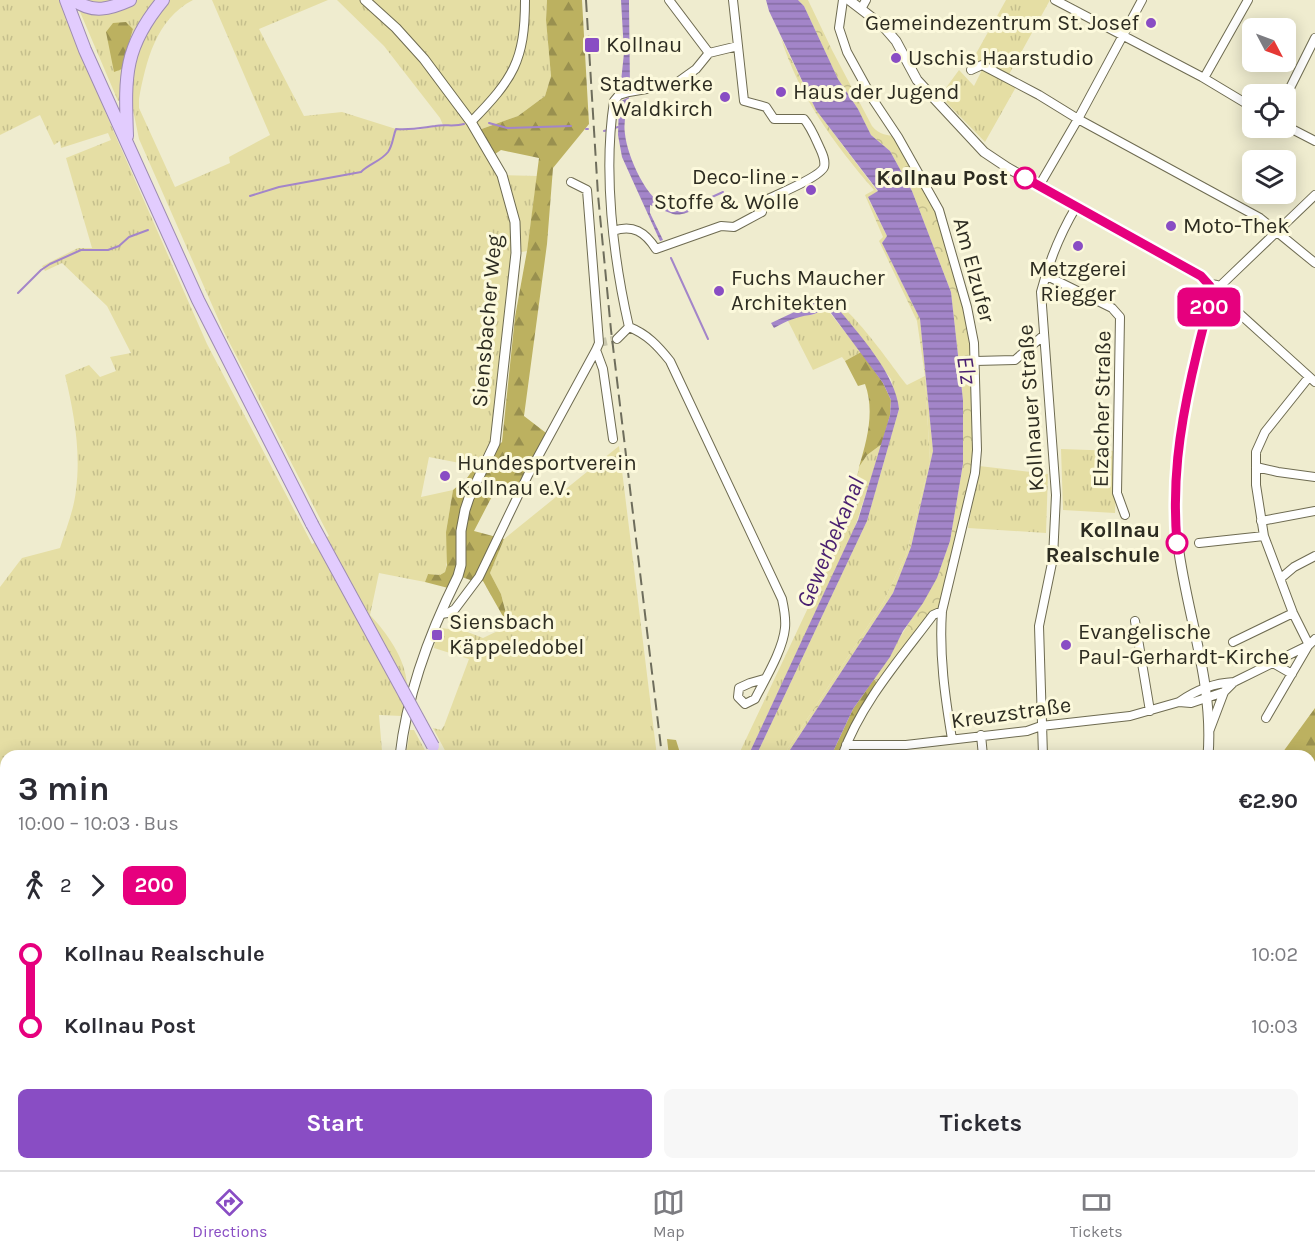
<!DOCTYPE html>
<meta charset="utf-8">
<style>
body{margin:0;font-family:Karla,sans-serif;background:#f7f7f7;color:#2b2b33;height:100vh;display:flex;flex-direction:column;font-size:22px;white-space:nowrap}
*{box-sizing:border-box;margin:0}
p{font-size:20px;color:#7c7c81}
.icon{flex:none;width:33px;height:33px;fill:none;stroke:currentColor;stroke-width:2;stroke-linecap:round;stroke-linejoin:round}
.map{position:relative;flex:1;overflow:hidden}
.side{position:absolute;left:0px;top:750px;width:1316px;height:420px;display:flex;flex-direction:column;background:#fff;border-radius:18px 18px 0 0;box-shadow:0 3px 15px #0003}
.side>*{flex:none}
.badge{padding:0 12px;border-radius:9px;font-size:21px;line-height:39px}
.needle{width:39px;rotate:131deg}
.buttons{position:absolute;left:1242px;top:18px;display:grid;gap:12px}
.buttons a{display:grid;place-items:center;width:54px;height:54px;border-radius:9px;background:#fff;box-shadow:0 3px 15px #0003;font-size:30px}
.map>.badge{position:absolute;translate:-50% -50%;box-shadow:0 0 0 3px #fff}
.legs{display:flex;align-items:center;gap:9px;height:66px;padding:0 18px;font-size:20px}
.legs p{margin-inline-start:auto}
.overview{display:flex;align-items:center;justify-content:space-between;height:102px;padding:0 18px}
h1{font-size:33px;font-weight:700;line-height:45px}
.cta{display:flex;gap:12px;margin-top:auto;padding:12px 18px}
.cta a{flex:1;height:69px;border-radius:9px;background:#894dc4;color:#fff;font-size:24px;font-weight:700;line-height:69px;text-align:center}
.cta a+a{background:#f7f7f7;color:#2b2b33}
ul{padding:0 18px;list-style:none}
li{display:flex;align-items:center;gap:21px;height:72px;font-size:22px}
li i{display:grid;place-items:center;width:9px;height:100%;margin:0 8px;background:currentColor}
li i::after{content:'';width:15px;height:15px;margin:-8px;border:4px solid;border-radius:50%;background:#fff}
li p{margin-inline-start:auto}
li:first-child i{background:linear-gradient(#0000 50%,currentColor 0)}
li:last-child i{background:linear-gradient(currentColor 50%,#0000 0)}
.dock{display:flex;justify-content:space-around;align-items:center;height:84px;border-top:2px solid #e1e1e2;background:#fff;font-size:16px;color:#7c7c81}
.dock a{display:grid;justify-items:center;gap:3px}
.dock .active{color:#894dc4}
.map>svg:first-child{display:block}
.grass{fill:url(#grass-tufts);fill-rule:evenodd}
.forest{fill:url(#forest-firs)}
.park{fill:url(#park-crowns)}
.water{fill:url(#water-rules)}
.lines{fill:none;stroke-linecap:round;stroke-linejoin:round}
.stream{stroke:#a385c9;stroke-width:2}
.minor-tunnel{stroke:#c8c6ac;stroke-width:8;stroke-dasharray:8 4;stroke-linecap:butt}
.minor-casing{stroke:#6e6b51;stroke-width:10}
.tertiary-casing{stroke:#6e6b51;stroke-width:11}
.trunk-casing{stroke:#9d8cb0;stroke-width:14}
.minor{stroke:#fff;stroke-width:8}
.tertiary{stroke:#fff;stroke-width:9}
.trunk{stroke:#e2ccfe;stroke-width:12}
.rail{stroke:#6e6d5c;stroke-width:2;stroke-dasharray:12 6;stroke-linecap:butt}
.trunk-bridge-casing{stroke:#9d8cb0;stroke-width:14;stroke-linecap:butt}
.trunk-bridge{stroke:#e2ccfe;stroke-width:12}
.line-1-casing{stroke:#fff;stroke-width:14}
.line-1{stroke:#e6007e;stroke-width:9}
.poi-dot{fill:#894dc4;stroke:#fcf9dc;stroke-width:2}
.stop-1-dot{fill:#fff;stroke:#e6007e;stroke-width:3}
.labels{text-anchor:middle;dominant-baseline:central;stroke-width:6;stroke-linejoin:round;paint-order:stroke}
.poi-label{font-size:22px;fill:#2d2c21;stroke:#fcf9dc;text-anchor:start}
.stop-label{font-size:22px;font-weight:bold;fill:#2d2c21;stroke:#fcf9dc;text-anchor:end}
.street-label{font-size:22px;fill:#2d2c21;stroke:#fcf9dc}
.water-label{font-size:24px;font-style:italic;fill:#491f70;stroke:#fcf9dc}
</style>
<div class="map">
<svg width="1315" height="1170" viewBox="0 0 1315 1170">
<defs>
<pattern id="grass-tufts" width="24" height="20" patternUnits="userSpaceOnUse" patternTransform="scale(1.5)"><rect width="24" height="20" fill="#e5dea4"/><path d="M3 7l-1-3M5 7V3M7 7l1-3M15 17l-1-3M17 17v-4M19 17l1-3" fill="none" stroke="#c5bf8d"/></pattern>
<pattern id="forest-firs" width="22" height="20" patternUnits="userSpaceOnUse" patternTransform="scale(1.5)"><rect width="22" height="20" fill="#bcb160"/><path d="M5 1l3.5 6h-7zM16 11l3.5 6h-7z" fill="#99904f"/></pattern>
<pattern id="park-crowns" width="20" height="18" patternUnits="userSpaceOnUse" patternTransform="scale(1.5)"><rect width="20" height="18" fill="#e5dea4"/><path d="M2 6a3 3 0 1 1 6 0M12 15a3 3 0 1 1 6 0" fill="none" stroke="#c5bf8d"/></pattern>
<pattern id="water-rules" width="6" height="5" patternUnits="userSpaceOnUse" patternTransform="scale(1.5)"><rect width="6" height="5" fill="#a385c9"/><path d="M0 2.5h6" fill="none" stroke="#856da3"/></pattern>
</defs>
<rect width="100%" height="100%" fill="#efeccf"/>
<path class="grass" d="M 0,0 L 59,0 L 113,130 L 207,344 L 312,544 L 329,536 L 224,332 L 139,139 L 131,100 L 118,101 L 75,0 L 193,0 C 156,19 146,61 139,99 L 139,108 L 175,187 L 230,163 L 229,157 L 270,135 L 212,0 L 328,0 L 259,29 L 304,116 L 342,112 L 396,129 L 417,130 L 443,125 L 440,118 L 384,46 L 337,0 L 547,0 L 546,20 L 551,76 L 545,96 L 518,116 L 476,131 L 502,175 L 537,176 L 527,251 L 516,253 L 495,443 L 481,457 L 475,466 L 429,457 L 421,497 L 453,490 L 446,532 L 448,557 L 445,572 L 440,575 L 428,574 L 425,582 L 379,573 L 370,615 C 387,633 405,658 407,684 C 408,694 404,706 402,716 L 379,715 L 382,751 L 364,756 L 6,756 L 6,1164 L 161,1164 L 147,1170 L 0,1170 L 0,587 L 22,558 L 60,548 C 66,529 74,510 76,490 C 81,451 74,413 65,375 L 89,365 L 100,377 L 116,371 L 110,357 L 131,353 L 107,306 L 62,263 L 45,271 L 42,266 L 78,248 L 92,248 L 66,158 L 111,140 L 108,133 L 61,148 L 60,141 L 54,145 L 40,115 L 0,135 ZM 113,23 L 133,29 L 122,68 Z
M 1006,0 L 1050,0 L 1007,78 L 973,59 Z
M 983,68 L 1016,87 L 985,142 L 940,96 L 959,70 L 974,86 Z
M 824,298 C 846,297 892,367 907,385 L 925,376 L 930,462 L 906,555 L 883,603 L 783,756 L 756,756 L 867,521 L 899,409 L 891,379 L 835,305 Z
M 826,308 L 861,352 L 845,361 L 842,357 L 813,370 L 788,321 L 802,315 L 812,315 Z
M 882,444 L 854,530 L 748,756 L 738,756 L 807,610 L 851,507 L 859,467 L 867,455 Z
M 619,446 L 657,756 L 448,756 L 433,728 L 441,730 L 444,726 L 469,659 L 434,648 L 435,641 L 441,628 L 465,631 L 483,638 L 508,626 L 505,620 L 507,616 L 501,594 L 490,573 L 504,539 Z
M 1061,449 L 1118,451 L 1115,513 L 1063,510 Z
M 979,466 L 1048,474 L 1046,533 L 968,528 Z
M 410,730 L 414,730 L 428,756 L 406,756 Z
M 627,1164 L 753,1164 L 756,1170 L 628,1170 Z
M 764,1164 L 1064,1164 L 1077,1170 L 767,1170 Z"/>
<path class="forest" d="M 547,0 L 582,0 L 589,124 L 553,168 L 547,244 L 524,416 L 550,436 L 521,491 L 500,481 L 474,531 L 504,539 L 490,573 L 501,594 L 507,617 L 505,620 L 483,581 L 476,582 L 459,576 L 452,589 L 425,582 L 428,574 L 440,575 L 445,572 L 447,565 L 446,532 L 453,490 L 467,478 L 487,450 L 494,449 L 502,442 L 515,317 L 527,251 L 539,158 L 501,150 L 492,156 L 476,131 L 518,116 L 545,96 L 551,76 L 546,20 Z
M 126,22 L 133,29 L 122,69 L 114,72 L 106,32 L 113,23 Z
M 861,352 L 883,383 L 891,400 L 890,415 L 882,444 L 867,455 L 859,467 C 867,440 875,411 865,384 L 858,386 L 845,361 Z
M 874,679 L 878,684 L 850,728 L 836,756 L 831,756 L 853,709 Z
M 1315,708 L 1315,1072 L 1312,1067 L 1310,1066 L 1310,756 L 1280,756 Z
M 667,739 L 676,740 L 681,756 L 669,756 Z
M 907,1164 L 957,1164 L 961,1170 L 911,1170 Z
M 988,1164 L 1064,1164 L 1077,1170 L 994,1170 Z"/>
<path class="park" d="M 798,0 L 808,0 L 832,50 L 872,126 C 879,135 888,135 898,137 L 939,210 L 971,326 L 977,450 L 942,611 L 933,615 L 880,687 L 874,679 L 937,578 L 950,541 L 963,464 L 963,400 L 951,292 L 912,191 L 890,151 L 871,135 L 858,109 L 838,79 L 804,6 Z
M 781,38 L 816,110 L 878,192 L 868,198 L 887,236 L 882,243 L 920,319 L 933,451 L 911,547 L 893,593 L 786,756 L 783,756 L 883,603 L 906,555 L 930,462 L 925,376 L 917,321 L 879,241 L 883,237 L 865,195 L 874,190 C 834,144 799,96 781,38 Z
M 1104,1164 L 1162,1164 L 1161,1170 L 1112,1170 Z"/>
<path class="water" d="M 621,0 L 629,0 L 629,4 L 630,88 L 620,91 L 624,53 Z
M 766,0 L 798,0 L 804,6 L 838,79 L 858,109 L 871,135 L 890,151 L 912,191 L 951,292 L 963,400 L 963,464 L 950,541 L 937,578 L 923,603 L 903,631 L 890,657 L 853,709 L 831,756 L 786,756 L 893,593 L 911,547 L 933,451 L 920,319 L 882,243 L 887,236 L 868,197 L 878,191 L 816,110 L 769,11 Z
M 629,97 C 627,109 623,122 625,134 C 627,155 647,203 670,208 C 681,210 691,204 700,199 L 704,206 C 672,219 680,216 650,205 L 650,213 L 663,240 L 660,241 L 622,157 L 618,135 L 619,102 Z
M 824,298 L 835,305 C 858,333 896,374 899,409 L 867,521 L 756,756 L 748,756 L 858,520 L 890,415 L 891,400 L 883,383 L 828,309 C 821,309 817,314 810,315 C 795,317 787,321 774,328 L 771,323 Z"/>
<g class="lines">
<path class="stream" d="M 489,123 L 507,128 L 571,126
M 586,129 L 588,129
M 604,131 L 618,127
M 250,196 L 279,187 L 361,172 C 369,164 381,161 388,152 C 393,145 393,136 396,129 C 413,130 420,128 435,126 C 445,124 454,127 464,124
M 701,202 L 723,192
M 671,258 L 708,339
M 18,293 L 41,270 L 50,264 L 81,250 L 108,250 L 119,246 L 129,237 L 148,230
M 927,1164 L 930,1170"/>
<path class="minor-tunnel" d="M 599,343 L 617,339"/>
<defs>
<path id="minor" d="M 669,0 L 709,53
M 843,0 L 839,28 L 847,52 L 874,101 L 898,137 L 939,210 L 967,307 L 974,343 L 977,450 L 975,473 L 942,611 C 939,655 945,697 952,739
M 1055,0 L 1202,77 L 1252,107
M 861,9 L 866,0
M 971,70 L 982,65 L 1039,95 L 1078,119 L 1260,218 L 1315,263
M 1204,78 L 1248,0
M 1286,96 L 1315,38
M 471,122 C 513,79 525,61 525,0
M 1286,126 L 1315,141
M 1039,186 L 1078,119 L 1142,0
M 613,231 C 633,224 645,232 656,249 L 721,226 L 734,227 L 762,212 L 763,203 L 766,200 C 778,194 820,177 824,167 C 826,159 821,151 818,144 C 814,135 810,126 804,119 L 774,119 L 766,107 L 744,101 L 733,0
M 1045,275 L 1112,308 L 1120,317 L 1117,493 L 1125,515
M 1219,287 L 1315,195
M 1220,296 L 1315,382
M 629,327 C 647,334 658,346 670,361 L 782,599 C 784,608 786,618 785,628 C 783,650 765,679 755,699 L 745,704 L 738,697 L 739,688 L 750,683 L 764,679
M 629,327 C 613,257 603,172 614,101 L 619,95 L 629,92 L 675,84 L 696,69 L 709,53 L 738,46
M 617,339 L 629,327
M 596,350 L 603,369 L 613,439
M 975,361 L 1015,360 L 1044,335
M 1256,467 L 1278,472 L 1315,477
M 1261,521 L 1315,511
M 1199,543 L 1264,536
M 1281,578 L 1294,567 L 1315,556
M 441,614 L 448,613 L 455,609 L 479,577 L 528,475 L 596,350 L 599,343 L 587,190 L 571,182
M 1135,621 L 1150,711
M 1233,642 L 1293,613
M 1309,645 L 1293,613 L 1264,536 L 1256,485 L 1256,452 L 1265,432 L 1309,377
M 1273,663 L 1292,674
M 1179,702 C 1196,690 1214,683 1234,682
M 1266,718 L 1308,646
M 1210,729 L 1224,692 L 1234,682 L 1309,645 L 1315,639
M 981,735 L 983,756
M 846,745 L 906,745 L 1027,731 L 1041,726 L 1130,716 L 1179,702 L 1191,703 L 1224,692
M 842,756 C 861,703 900,659 933,615 L 942,611
M 1043,756 L 1039,626 L 1053,558 L 1056,495 L 1041,292 C 1049,261 1060,234 1076,207
M 0,815 L 6,814
M 1310,1098 L 1313,1098
M 1310,1142 L 1315,1141
M 1211,1164 L 1211,1170
M 325,1170 L 331,1164"/>
<path id="tertiary" d="M 365,0 L 396,28 L 424,59 L 471,122 L 502,175 L 515,222 L 516,253 L 495,443 L 469,498 L 465,510 L 461,531 L 461,565 L 458,576 C 430,632 407,693 400,756
M 849,0 L 883,26 L 896,41 L 917,80 L 984,152 L 1008,168 L 1201,276 L 1210,286
M1207 292a7 7 0 1 1 14 0a7 7 0 1 1-14 0Z
M 1208,756 C 1214,683 1187,616 1178,545 C 1170,487 1180,431 1192,374 C 1198,349 1203,323 1212,299
M 389,1164 L 390,1170
M 1170,1170 L 1170,1164"/>
<path id="trunk" d="M 66,0 L 85,50 L 198,300 L 312,524
M 74,0 C 93,14 110,9 130,0
M 127,136 C 125,77 123,48 163,0
M 621,1164 L 622,1170"/>
</defs>
<use href="#minor" class="minor-casing"/>
<use href="#tertiary" class="tertiary-casing"/>
<use href="#trunk" class="trunk-casing"/>
<use href="#minor" class="minor"/>
<use href="#tertiary" class="tertiary"/>
<use href="#trunk" class="trunk"/>
<path class="rail" d="M 586,0 L 598,195 L 611,330 L 662,756
M 758,1164 L 761,1170"/>
<defs>
<path id="trunk-bridge" d="M 312,524 L 433,746"/>
</defs>
<use href="#trunk-bridge" class="trunk-bridge-casing"/>
<use href="#trunk-bridge" class="trunk-bridge"/>
</g>
<g class="lines">
<defs>
<path id="line-1" d="M 1025,178 L 1201,276 L 1210,286 L 1207,293 L 1212,299 C 1203,323 1198,349 1192,374 C 1179,432 1172,483 1177,543"/>
</defs>
<use href="#line-1" class="line-1-casing"/>
<use href="#line-1" class="line-1"/>
</g>
<g class="poi-dot">
<circle cx="1151" cy="23" r="6"/>
<rect x="584" y="37" width="16" height="16" rx="3"/>
<circle cx="896" cy="58" r="6"/>
<circle cx="781" cy="92" r="6"/>
<circle cx="725" cy="97" r="6"/>
<circle cx="811" cy="190" r="6"/>
<circle cx="1171" cy="226" r="6"/>
<circle cx="1078" cy="246" r="6"/>
<circle cx="719" cy="291" r="6"/>
<circle cx="445" cy="476" r="6"/>
<rect x="431" y="629" width="12" height="12" rx="3"/>
<circle cx="1066" cy="645" r="6"/>
</g>
<g class="stop-1-dot">
<circle cx="1025" cy="178" r="10"/>
<circle cx="1177" cy="543" r="10"/>
</g>
<g class="labels">
<g class="poi-label">
<text x="1139" y="23" text-anchor="end">Gemeindezentrum St. Josef</text>
<text x="606" y="45">Kollnau</text>
<text x="908" y="58">Uschis Haarstudio</text>
<text x="713" y="84" text-anchor="end">Stadtwerke<tspan x="713" dy="25">Waldkirch</tspan></text>
<text x="793" y="92">Haus der Jugend</text>
<text x="799" y="177" text-anchor="end">Deco-line -<tspan x="799" dy="25">Stoffe &amp; Wolle</tspan></text>
<text x="1183" y="226">Moto-Thek</text>
<text x="1078" y="269" text-anchor="middle">Metzgerei<tspan x="1078" dy="25">Riegger</tspan></text>
<text x="731" y="278">Fuchs Maucher<tspan x="731" dy="25">Architekten</tspan></text>
<text x="457" y="463">Hundesportverein<tspan x="457" dy="25">Kollnau e.V.</tspan></text>
<text x="449" y="622">Siensbach<tspan x="449" dy="25">Käppeledobel</tspan></text>
<text x="1078" y="632">Evangelische<tspan x="1078" dy="25">Paul-Gerhardt-Kirche</tspan></text>
</g>
<g class="stop-label">
<text x="1008" y="178">Kollnau Post</text>
<text x="1160" y="530">Kollnau<tspan x="1160" dy="25">Realschule</tspan></text>
</g>
<g class="street-label">
<text transform="translate(974 270) rotate(75)">Am Elzufer</text>
<text transform="translate(487 321) rotate(-85)">Siensbacher Weg</text>
<text transform="translate(1031 408) rotate(-94)">Kollnauer Straße</text>
<text transform="translate(1102 409) rotate(-89)">Elzacher Straße</text>
<text transform="translate(1011 713) rotate(-8)">Kreuzstraße</text>
</g>
<g class="water-label">
<text transform="translate(967 370) rotate(82)">Elz</text>
<text transform="translate(830 542) rotate(-67)">Gewerbekanal</text>
</g>
</g>
</svg>
<div class="buttons">
<a><svg class="needle" viewBox="-14 -14 28 28"><path d="M0-13l5 13h-10z" fill="#e53935"/><path d="M0 13l5-13h-10z" fill="#7c7c81"/></svg></a>
<a><svg class="icon" aria-label="locate" viewBox="0 0 24 24"><circle cx="12" cy="12" r="6"/><path d="M12 2v4M12 18v4M2 12h4M18 12h4"/></svg></a>
<a><svg class="icon" aria-label="layers" viewBox="0 0 24 24"><path d="M12 4l9 5-9 5-9-5zM3 14l9 5 9-5"/></svg></a>
</div>
<b class="badge" style="left:1209px;top:307px;background:#e6007e;color:#fff">200</b>
<section class="side">
<div class="overview"><div><h1>3 min</h1><p>10:00 – 10:03 · Bus</p></div><b>€2.90</b></div>
<div class="legs"><svg class="icon" aria-label="walk" viewBox="0 0 24 24"><circle cx="13" cy="4" r="2"/><path d="M13 8l-2 6 4 7M11 14l-3 7M7 12l3-4h3l4 4"/></svg>2<svg class="icon" aria-label="forward" viewBox="0 0 24 24"><path d="M9 5l7 7-7 7"/></svg><b class="badge" style="background:#e6007e;color:#fff">200</b></div>
<ul>
<li><i style="color:#e6007e"></i><b>Kollnau Realschule</b><p>10:02</p></li>
<li><i style="color:#e6007e"></i><b>Kollnau Post</b><p>10:03</p></li>
</ul>
<div class="cta"><a>Start</a><a>Tickets</a></div>
</section>
</div>
<nav class="dock">
<a class="active"><svg class="icon" aria-label="directions" viewBox="0 0 24 24"><path d="M12 3l9 9-9 9-9-9zM9 14v-3h6M13 9l2 2-2 2"/></svg>Directions</a>
<a><svg class="icon" aria-label="map" viewBox="0 0 24 24"><path d="M3 6l6-2 6 2 6-2v14l-6 2-6-2-6 2zM9 4v14M15 6v14"/></svg>Map</a>
<a><svg class="icon" aria-label="tickets" viewBox="0 0 24 24"><path d="M3 7h18v10H3zM15 7v10"/></svg>Tickets</a>
</nav>
